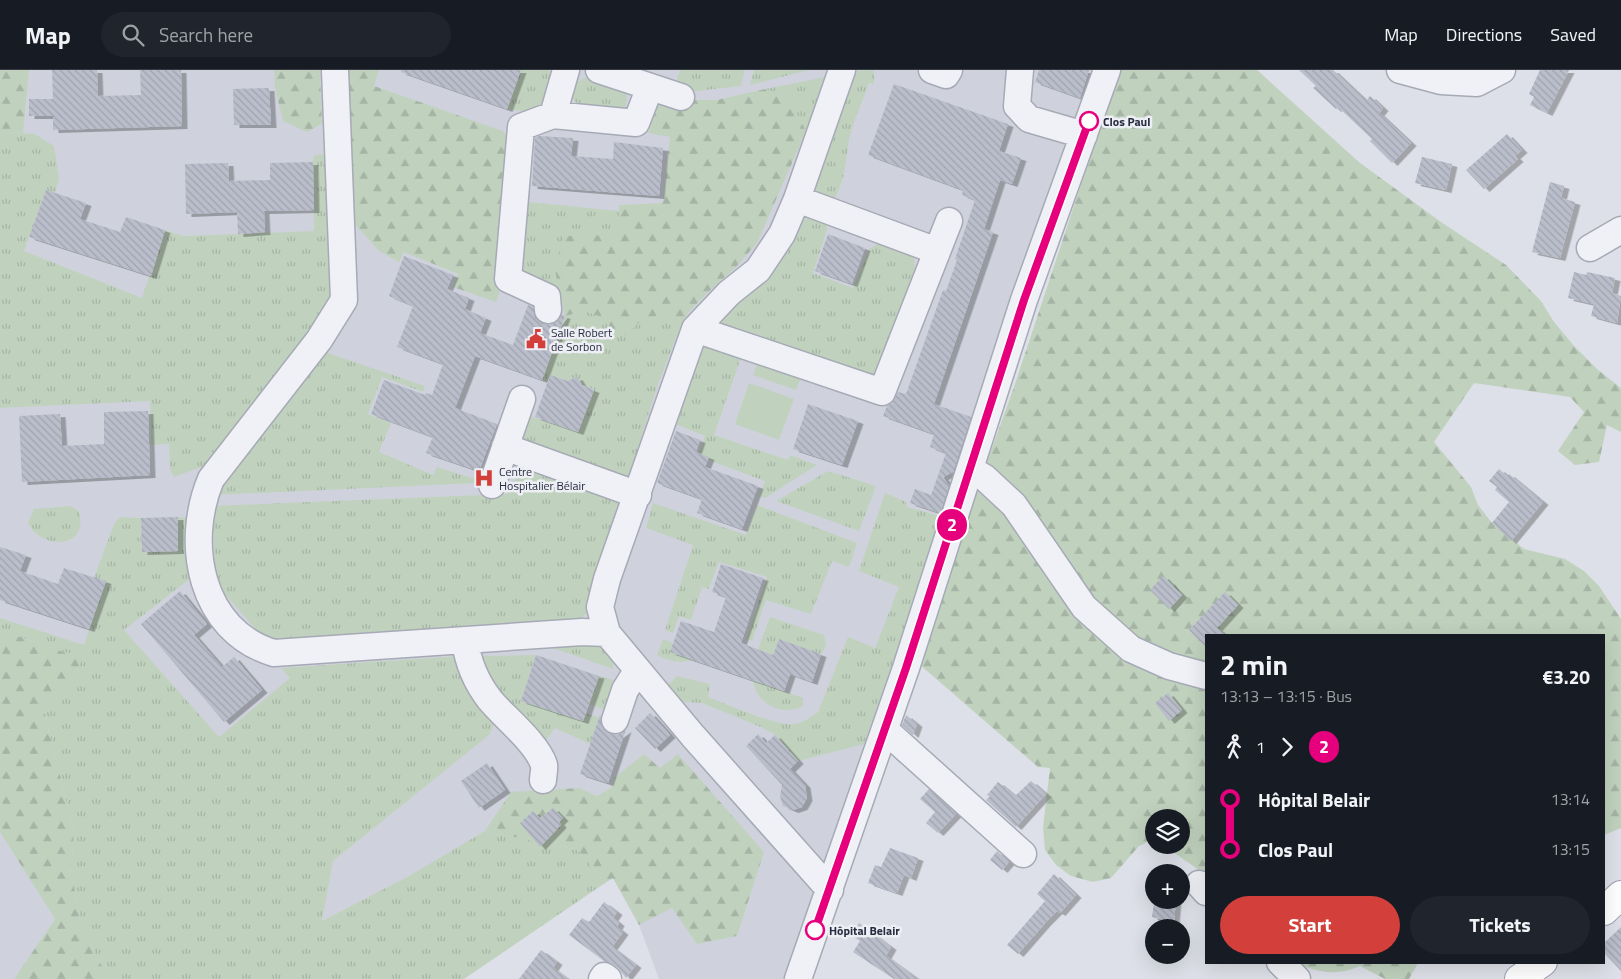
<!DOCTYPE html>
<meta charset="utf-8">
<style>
body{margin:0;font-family:"Titillium Web",sans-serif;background:#20242c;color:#f1f3f6;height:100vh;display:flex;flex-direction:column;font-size:19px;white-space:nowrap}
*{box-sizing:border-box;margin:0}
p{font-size:16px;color:#9ea1a6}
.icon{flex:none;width:28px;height:28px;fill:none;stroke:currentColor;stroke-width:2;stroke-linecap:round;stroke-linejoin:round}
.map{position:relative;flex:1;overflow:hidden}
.sheet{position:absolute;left:1205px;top:564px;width:400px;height:330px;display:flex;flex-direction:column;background:#171b24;border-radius:0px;box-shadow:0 5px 20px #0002}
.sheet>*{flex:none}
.badge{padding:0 10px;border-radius:16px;font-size:18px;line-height:32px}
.fabs{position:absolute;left:1145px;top:739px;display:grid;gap:10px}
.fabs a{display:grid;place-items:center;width:45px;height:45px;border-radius:50%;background:#171b24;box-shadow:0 5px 20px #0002;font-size:25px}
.map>.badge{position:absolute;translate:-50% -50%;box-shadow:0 0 0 2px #fff}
.legs{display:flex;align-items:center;gap:8px;height:55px;padding:0 15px;font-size:16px}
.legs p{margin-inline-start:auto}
.headline{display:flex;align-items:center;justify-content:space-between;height:85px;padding:0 15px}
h1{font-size:28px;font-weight:700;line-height:38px}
.primary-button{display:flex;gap:10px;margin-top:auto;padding:10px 15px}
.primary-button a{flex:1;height:58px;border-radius:30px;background:#d3403c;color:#fff;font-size:20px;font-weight:700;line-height:58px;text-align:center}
.primary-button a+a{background:#20242c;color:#f1f3f6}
ul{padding:0 15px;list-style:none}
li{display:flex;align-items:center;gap:18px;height:50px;font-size:19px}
li i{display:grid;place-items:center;width:8px;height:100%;margin:0 6px;background:currentColor}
li i::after{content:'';width:12px;height:12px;margin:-6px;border:4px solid;border-radius:50%;background:#171b24}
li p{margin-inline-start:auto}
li:first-child i{background:linear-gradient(#0000 50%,currentColor 0)}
li:last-child i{background:linear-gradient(currentColor 50%,#0000 0)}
header{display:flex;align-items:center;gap:30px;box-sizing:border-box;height:70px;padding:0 25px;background:#171b24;border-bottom:1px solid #363941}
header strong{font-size:24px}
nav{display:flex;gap:28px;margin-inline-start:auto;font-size:18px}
.search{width:350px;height:45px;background:#20242c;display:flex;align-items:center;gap:12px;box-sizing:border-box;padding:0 18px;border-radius:28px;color:#9ea1a6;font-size:19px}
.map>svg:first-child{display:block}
.built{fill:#cfd2dd}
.grass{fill:url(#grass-tufts)}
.forest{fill:url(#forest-firs)}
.green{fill:#c0d2be}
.building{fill:url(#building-back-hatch);filter:url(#shadow)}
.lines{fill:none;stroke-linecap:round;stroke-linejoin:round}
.minor-casing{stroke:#a6aab5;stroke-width:29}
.major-casing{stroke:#9ca2b4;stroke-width:30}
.minor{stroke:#f0f1f6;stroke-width:26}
.major{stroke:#fff;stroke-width:28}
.line-1-casing{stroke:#fff;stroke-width:11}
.line-1{stroke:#e6007e;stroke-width:8}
.stop-1-dot{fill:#fff;stroke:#e6007e;stroke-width:2.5}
.labels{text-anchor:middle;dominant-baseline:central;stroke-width:5;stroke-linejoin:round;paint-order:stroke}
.stop-label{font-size:12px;font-weight:bold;fill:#262b3f;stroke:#edeff5;text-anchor:start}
.poi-label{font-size:12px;fill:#262b3f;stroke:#edeff5;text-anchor:start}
</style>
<header>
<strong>Map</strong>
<div class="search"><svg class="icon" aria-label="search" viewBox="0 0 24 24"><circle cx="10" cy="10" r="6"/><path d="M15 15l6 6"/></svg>Search here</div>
<nav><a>Map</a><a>Directions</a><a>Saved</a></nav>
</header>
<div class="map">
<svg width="1621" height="909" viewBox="0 0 1621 909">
<defs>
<pattern id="grass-tufts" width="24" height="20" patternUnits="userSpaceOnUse" patternTransform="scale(1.25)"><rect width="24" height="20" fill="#c0d2be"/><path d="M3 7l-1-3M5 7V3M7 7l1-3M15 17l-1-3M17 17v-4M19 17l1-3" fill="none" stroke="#a5b4a4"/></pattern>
<pattern id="forest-firs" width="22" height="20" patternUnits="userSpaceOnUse" patternTransform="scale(1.25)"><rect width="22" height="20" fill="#c0d2be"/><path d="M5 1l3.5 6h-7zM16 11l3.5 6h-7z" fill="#a5b4a4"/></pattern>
<pattern id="building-back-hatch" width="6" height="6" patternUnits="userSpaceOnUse" patternTransform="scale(1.25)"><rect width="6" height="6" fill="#babecb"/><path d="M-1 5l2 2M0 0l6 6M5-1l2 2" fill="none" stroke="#a0a3af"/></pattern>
<filter id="shadow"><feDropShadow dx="5.5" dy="3" stdDeviation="0" flood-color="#0004"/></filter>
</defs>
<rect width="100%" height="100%" fill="#dde0e8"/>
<path class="built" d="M 0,0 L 1106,0 L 798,909 L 659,909 L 639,855 L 613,808 L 452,909 L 71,909 L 46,863 L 14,909 L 0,909 Z"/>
<path class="grass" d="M 521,0 L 548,0 L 556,6 L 550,29 L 539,43 L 507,39 Z
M 680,0 L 745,0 L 741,16 L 688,22 L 674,18 Z
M 754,0 L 809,0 L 750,15 Z
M 872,0 L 874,2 L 874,14 L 869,13 C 862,33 851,55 848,76 C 845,97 844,116 831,134 L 813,123 L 817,99 L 854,1 Z
M 588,7 C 603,9 616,14 627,25 L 626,36 C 607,45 594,40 575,32 C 568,19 575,11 588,7 Z
M 826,7 L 806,61 L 788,27 L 765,19 Z
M 0,62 L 35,64 L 54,76 L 59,109 L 55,123 L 46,120 L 24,181 L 142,228 L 165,160 L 183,166 L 314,161 L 313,92 L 314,86 L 322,84 L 327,87 L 335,219 L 326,240 L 210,394 L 174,407 L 170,399 L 169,374 L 151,375 L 150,331 L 0,338 Z
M 529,132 L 619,141 L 619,165 L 560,225 L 516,199 L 520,136 Z
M 818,146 L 826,153 L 827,160 L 813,203 L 853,218 L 869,179 L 879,173 L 906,180 L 914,188 L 915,199 L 878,305 L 871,311 L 719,260 L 715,246 L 805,149 Z
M 585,241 C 615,251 635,252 665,243 L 679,260 L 657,317 L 627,413 L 521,373 L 522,356 L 529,346 L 578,362 L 594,319 L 582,315 L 577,307 L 568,311 L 557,307 L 554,315 L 542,310 L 565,246 Z
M 705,274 L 744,279 L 714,365 L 788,390 L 790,385 L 817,395 L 765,428 L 759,426 L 765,411 L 698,386 L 705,366 L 670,352 L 693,288 Z
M 322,281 L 425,316 L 423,322 L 382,307 L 368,344 L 391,353 L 379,382 L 433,405 L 437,397 L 478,410 L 477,413 L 213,425 Z
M 524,393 L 627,428 L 594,537 L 578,551 L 314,569 L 277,569 L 259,563 L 216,514 L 212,436 L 507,424 Z
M 828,401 L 876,416 L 859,461 L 776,431 Z
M 885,423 L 906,432 L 907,437 L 944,447 L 864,674 L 798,691 L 775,665 L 761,657 L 702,633 L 673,631 L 662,621 L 677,606 L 710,614 L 708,627 C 726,634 776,656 794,654 C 803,653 811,647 818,642 L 848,567 L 875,578 L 899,517 L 859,501 Z
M 653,433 L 746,465 L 757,435 L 857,473 L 849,497 L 832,491 L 811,544 L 766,530 L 752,571 L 746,569 L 767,507 L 719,492 L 709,519 L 702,517 L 691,550 L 679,546 L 673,563 L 665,560 L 693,475 L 646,458 Z
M 71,436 L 79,441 C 90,481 39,479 28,453 L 34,439 Z
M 120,447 L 141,448 L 142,482 L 178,481 L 178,447 L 190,448 L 192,507 L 124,560 L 219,667 L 290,608 L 281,598 L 461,586 L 496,650 L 489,665 L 333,791 L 322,851 L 409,806 L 485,761 L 578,780 L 605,813 L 464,909 L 109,909 L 81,858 L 71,798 L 74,762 L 42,632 L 74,609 L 83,586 L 63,582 L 0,560 L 0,548 L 84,575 L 105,512 L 94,508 L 114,454 Z
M 770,547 L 824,565 L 826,575 L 821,585 L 779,569 L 773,585 L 758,579 Z
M 663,569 L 673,573 L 693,590 C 679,593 670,592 657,585 Z
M 596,573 C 610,580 614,584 613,599 L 542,574 Z
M 536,585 L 521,631 L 583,651 L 586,643 L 599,648 L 590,674 L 555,658 L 543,674 L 493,624 L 476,586 Z
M 599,606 L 613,610 L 605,640 L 586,633 L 592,626 Z
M 753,610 L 803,628 L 803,636 C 782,647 756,634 753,610 Z"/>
<path class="forest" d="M 0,0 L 29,0 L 23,63 L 0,62 Z
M 274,0 L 320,0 L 322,54 L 307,62 L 283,51 L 275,18 Z
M 345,0 L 379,0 L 374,16 L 503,61 L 510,71 L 504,210 L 496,232 L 453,217 L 458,204 L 404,182 L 399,192 L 379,181 L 352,151 Z
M 1119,0 L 1257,0 L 1360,93 L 1441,152 L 1506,195 L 1541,231 L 1554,252 L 1575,277 L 1597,299 L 1621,318 L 1621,362 L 1607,355 L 1599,392 L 1575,395 L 1558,381 L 1584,342 L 1570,327 L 1474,313 L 1434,372 L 1471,417 L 1478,435 L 1492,453 L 1524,479 L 1565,489 L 1584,501 L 1599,516 L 1621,549 L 1621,758 L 1604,765 L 1604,565 L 1206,565 L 1206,805 L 1163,775 L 1181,775 L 1181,748 L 1154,748 L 1154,769 L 1139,776 L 1111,808 L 1093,812 L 1071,806 L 1056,795 L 1045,780 L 1043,757 L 1050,698 L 1038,697 L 919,594 L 972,434 L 1015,314 Z
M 765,19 L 788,27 L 806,61 L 757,173 L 736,197 L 707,223 L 688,243 L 679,260 L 665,243 L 642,250 L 626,265 L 611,262 L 607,249 L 585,241 L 565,246 L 554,196 L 565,166 L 618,165 L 619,135 L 663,133 L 670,67 L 648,63 L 660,30 L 717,30 Z
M 0,560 L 63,582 L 83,586 L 74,609 L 42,632 L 74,762 L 71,798 L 81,858 L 109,909 L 14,909 L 55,849 L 0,762 Z
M 644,684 L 660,698 L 678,684 L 764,782 L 737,866 L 697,874 L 672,838 L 639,855 L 613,808 L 605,813 L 578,780 L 485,761 L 511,722 L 579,718 L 597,726 L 611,718 L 615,707 Z
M 1296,893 L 1418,893 L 1409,909 L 1385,909 L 1360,896 C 1337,906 1319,903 1296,893 Z"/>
<path class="green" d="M 759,288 L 803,303 L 796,320 L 753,305 Z
M 749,313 L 794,329 L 779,370 L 735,354 Z"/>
<path class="building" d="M 52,0 L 97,0 L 98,26 L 141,25 L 140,0 L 181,0 L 182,56 L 53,60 L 53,46 L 29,46 L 29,29 L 53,29 Z
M 401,0 L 521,0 L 507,39 L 401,2 Z
M 1039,0 L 1089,0 L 1080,28 L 1035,12 Z
M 1299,0 L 1333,0 L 1366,31 L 1370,26 L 1383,38 L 1379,43 L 1411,73 L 1392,93 L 1370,71 L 1372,69 L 1338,37 L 1336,39 L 1313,18 L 1316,16 Z
M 1540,0 L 1569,0 L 1547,43 L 1530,35 L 1534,27 L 1529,24 Z
M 894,14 L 1008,54 L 999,81 L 1021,88 L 1012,114 L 1000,110 L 984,159 L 993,162 L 934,334 L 971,347 L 953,402 L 943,407 L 949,416 L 940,443 L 910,433 L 915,419 L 931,425 L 946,383 L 930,377 L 934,364 L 883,346 L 887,336 L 892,333 L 898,322 L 906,324 L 943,220 L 946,221 L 957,190 L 955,189 L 975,130 L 962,125 L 963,120 L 868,85 Z
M 269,18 L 271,55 L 234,55 L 233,19 Z
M 1507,64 L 1522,80 L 1515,86 L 1518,89 L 1484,119 L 1466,100 Z
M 539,66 L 573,68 L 571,86 L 613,89 L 614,72 L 663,78 L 659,126 L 532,116 L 535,68 Z
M 1422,87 L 1452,94 L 1446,120 L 1415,113 Z
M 313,92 L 314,140 L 264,141 L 265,162 L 238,164 L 237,142 L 186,144 L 185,94 L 228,93 L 229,111 L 270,110 L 270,93 Z
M 1550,112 L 1564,116 L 1561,128 L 1575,132 L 1560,188 L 1532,182 Z
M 46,120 L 86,133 L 80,149 L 120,162 L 126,147 L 165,160 L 151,206 L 29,167 Z
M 828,164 L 865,178 L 852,214 L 815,201 Z
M 404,186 L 453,205 L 447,219 L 469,228 L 465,239 L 486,248 L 480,263 L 513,275 L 528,235 L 533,237 L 535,248 L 542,254 L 550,255 L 557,252 L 562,245 L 565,246 L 542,310 L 475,286 L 455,338 L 497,354 L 479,401 L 426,383 L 433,367 L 371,344 L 384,310 L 425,325 L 426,323 L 432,325 L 443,294 L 397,277 L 413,236 L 389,226 Z
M 1574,202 L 1586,205 L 1587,202 L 1615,208 L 1612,223 L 1621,226 L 1617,253 L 1591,246 L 1594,234 L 1568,228 Z
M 550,305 L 568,311 L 577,307 L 582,315 L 594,320 L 578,362 L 535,347 Z
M 808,334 L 858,351 L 842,395 L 793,379 Z
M 148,341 L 150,405 L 22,412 L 19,346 L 60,344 L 62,376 L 104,374 L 104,342 Z
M 676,361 L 700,370 L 696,382 L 709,387 L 705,397 L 758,416 L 742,459 L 697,443 L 702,429 L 657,413 Z
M 1499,399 L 1507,406 L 1509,404 L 1543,432 L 1511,471 L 1492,453 L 1509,432 L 1495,420 L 1497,417 L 1489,411 Z
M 178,447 L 178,481 L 142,482 L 141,448 Z
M 0,477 L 26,485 L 20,501 L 58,514 L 64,498 L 106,511 L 89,559 L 0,530 Z
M 721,494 L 763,508 L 741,573 L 773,585 L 779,569 L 821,584 L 812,612 L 790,604 L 784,621 L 670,582 L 681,551 L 714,562 L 726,527 L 712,522 Z
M 1163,506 L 1182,525 L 1169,539 L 1150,520 Z
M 180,521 L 207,554 L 194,565 L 222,597 L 234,587 L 262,620 L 224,652 L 141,554 Z
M 1225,522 L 1238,535 L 1217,558 L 1225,565 L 1206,565 L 1206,577 L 1189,560 Z
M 536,585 L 599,606 L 583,651 L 521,631 Z
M 1168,623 L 1182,640 L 1169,651 L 1155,633 Z
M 650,643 L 670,665 L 655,679 L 635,658 Z
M 600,645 L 604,660 L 610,664 L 618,665 L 626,659 L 608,713 L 580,704 Z
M 906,645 L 917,654 L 913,665 L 902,655 Z
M 758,664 L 766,673 L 775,665 L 798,691 L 790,699 L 805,715 L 807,728 L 802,737 L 793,740 L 783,736 L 780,726 L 782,715 L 746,676 Z
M 487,693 L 505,720 L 479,738 L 461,711 Z
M 1031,711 L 1046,724 L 1016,757 L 986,730 L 990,726 L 987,725 L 998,712 L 1015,726 Z
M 929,719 L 956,744 L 938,763 L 926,753 L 935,742 L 920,729 Z
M 553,738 L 563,748 L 559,752 L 561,755 L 540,777 L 520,753 L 533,741 L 540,748 Z
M 890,778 L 918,788 L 911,808 L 904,805 L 897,823 L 868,813 L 875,795 L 881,797 Z
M 997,781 L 1009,792 L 1002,800 L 990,790 Z
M 1054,804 L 1076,825 L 1060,843 L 1057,841 L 1046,852 L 1018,884 L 1007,875 L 1045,831 L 1037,824 Z
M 1157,830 L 1176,830 L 1174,852 L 1152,847 L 1154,833 Z
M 604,832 L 617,842 L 613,848 L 619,853 L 617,857 L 623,862 L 612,877 L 636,895 L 626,908 L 617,897 L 604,891 L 569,865 L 582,848 L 589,852 Z
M 859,853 L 891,877 L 886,886 L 918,909 L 894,909 L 853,882 L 860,871 L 851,865 Z
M 1621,857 L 1621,901 L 1604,883 L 1604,873 Z
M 541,880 L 557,892 L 553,898 L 568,909 L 519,909 Z"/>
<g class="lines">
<defs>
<path id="minor" d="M 335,0 L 344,230 L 319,270 L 211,409 C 184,473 200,561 274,583 L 582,562 L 607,563
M 566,0 L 553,45 L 636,53 L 650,17
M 599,0 L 681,27
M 932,0 L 946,5 L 949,0
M 1020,0 L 1017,36 L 1029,49 L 1084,65
M 1400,0 L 1441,11 L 1477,13 L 1502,0
M 797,129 L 937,181
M 1590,178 L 1621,160
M 548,240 L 547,227 L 508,209 L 521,57 L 553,45
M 695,259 L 882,322 L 949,151
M 505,377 L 638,425
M 970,399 L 985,408 L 1014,435 L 1084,537 L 1131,579 L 1169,596 L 1206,606
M 492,415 L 522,329
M 465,571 C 468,593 476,612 490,630 C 505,648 537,673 544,695 C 545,699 543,705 543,710
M 615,650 L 625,620 L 637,601
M 885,660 L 1023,784
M 1199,814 L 1206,822
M 830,820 L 693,666 L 607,563 L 600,537 L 607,509 L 695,259 L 729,223 L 758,200 L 782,164 L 797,129 L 842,0
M 1280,892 L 1297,909
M 602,909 L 604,906 L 608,909
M 798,909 L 906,598 L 1024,230 L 1107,0"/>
<path id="major" d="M 1604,841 L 1621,825
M 1519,909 L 1543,892"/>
</defs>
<use href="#minor" class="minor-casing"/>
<use href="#major" class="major-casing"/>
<use href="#minor" class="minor"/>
<use href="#major" class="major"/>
</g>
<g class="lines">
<defs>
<path id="line-1" d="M 815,860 L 906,598 L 1024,230 L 1089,51"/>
</defs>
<use href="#line-1" class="line-1-casing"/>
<use href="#line-1" class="line-1"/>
</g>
<defs>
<symbol id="civic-bare" viewBox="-9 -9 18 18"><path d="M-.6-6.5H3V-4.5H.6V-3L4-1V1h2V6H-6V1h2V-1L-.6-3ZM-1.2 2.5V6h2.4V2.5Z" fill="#d3403c" stroke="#edeff5" stroke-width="2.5" paint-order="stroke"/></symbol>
<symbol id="hospital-bare" viewBox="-9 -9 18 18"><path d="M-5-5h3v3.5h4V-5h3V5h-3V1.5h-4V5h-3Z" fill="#d3403c" stroke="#edeff5" stroke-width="2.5" paint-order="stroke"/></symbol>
</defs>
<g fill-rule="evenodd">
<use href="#civic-bare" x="522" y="255" width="28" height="28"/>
<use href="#hospital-bare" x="470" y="394" width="28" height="28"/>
</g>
<g class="stop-1-dot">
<circle cx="1089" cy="51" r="9"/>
<circle cx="815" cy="860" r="9"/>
</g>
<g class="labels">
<g class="stop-label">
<text x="1103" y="51">Clos Paul</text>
<text x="829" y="860">Hôpital Belair</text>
</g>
<g class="poi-label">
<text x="551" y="262">Salle Robert<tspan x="551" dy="14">de Sorbon</tspan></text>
<text x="499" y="401">Centre<tspan x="499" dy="14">Hospitalier Bélair</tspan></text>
</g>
</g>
</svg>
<div class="fabs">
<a><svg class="icon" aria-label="layers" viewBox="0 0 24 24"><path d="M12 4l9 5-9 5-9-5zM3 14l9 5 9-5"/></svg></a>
<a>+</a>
<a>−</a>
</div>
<b class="badge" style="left:952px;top:455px;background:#e6007e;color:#fff">2</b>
<section class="sheet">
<div class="headline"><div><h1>2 min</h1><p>13:13 – 13:15 · Bus</p></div><b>€3.20</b></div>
<div class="legs"><svg class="icon" aria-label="walk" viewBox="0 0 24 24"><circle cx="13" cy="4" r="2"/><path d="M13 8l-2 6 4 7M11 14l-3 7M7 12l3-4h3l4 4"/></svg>1<svg class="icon" aria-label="forward" viewBox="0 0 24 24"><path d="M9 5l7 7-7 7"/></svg><b class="badge" style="background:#e6007e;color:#fff">2</b></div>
<ul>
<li><i style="color:#e6007e"></i><b>Hôpital Belair</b><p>13:14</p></li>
<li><i style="color:#e6007e"></i><b>Clos Paul</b><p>13:15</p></li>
</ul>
<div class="primary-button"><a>Start</a><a>Tickets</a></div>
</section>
</div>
